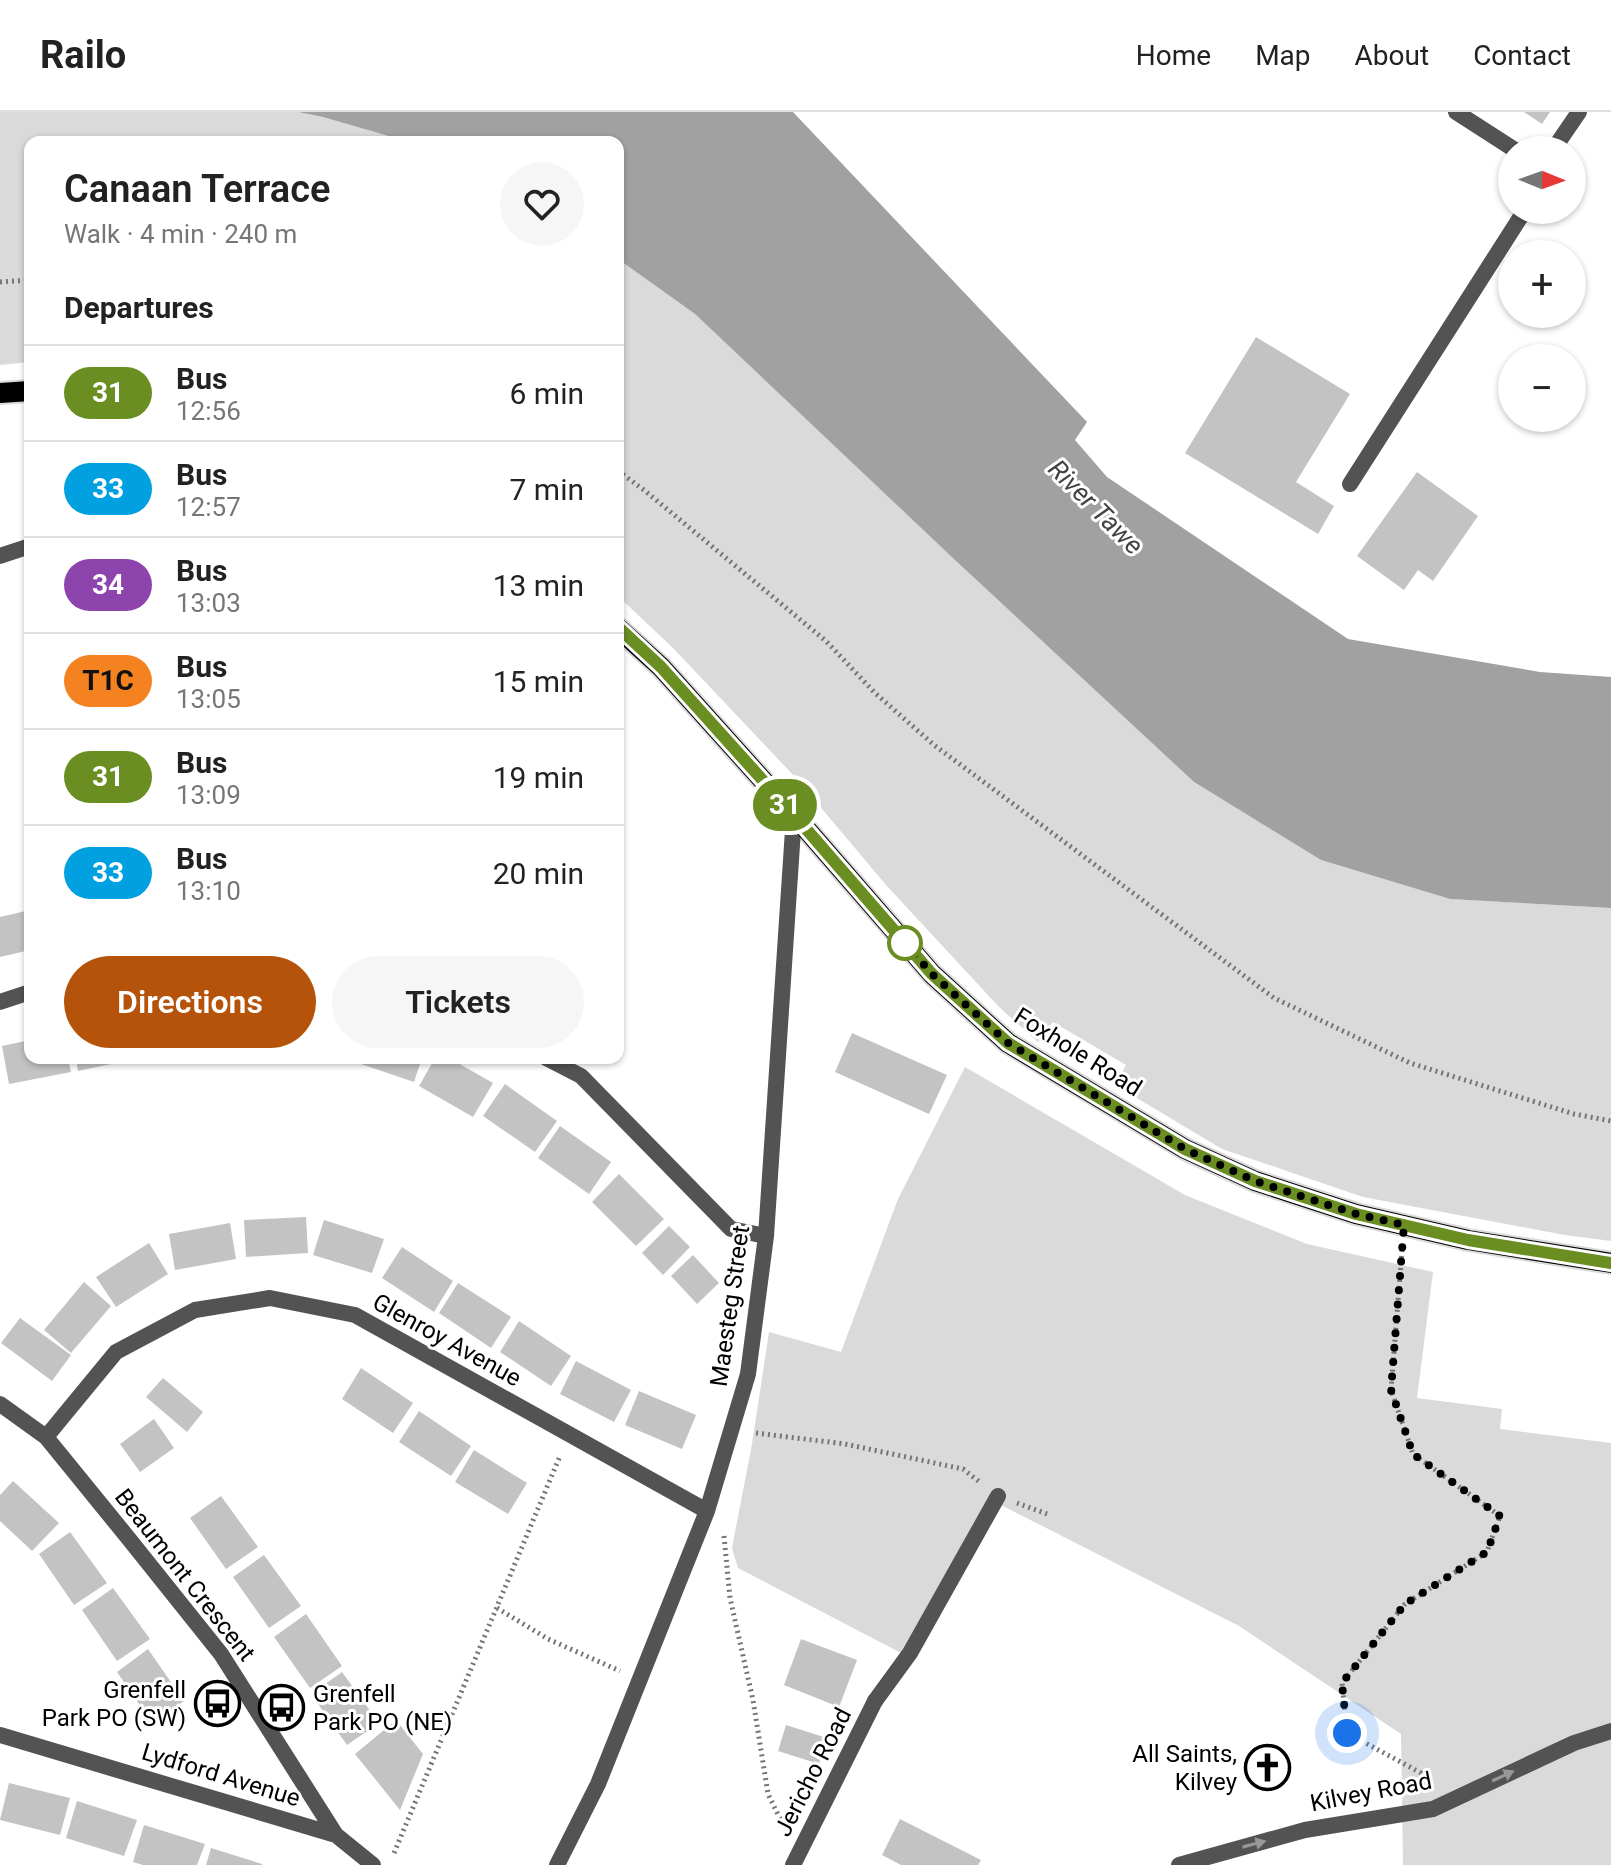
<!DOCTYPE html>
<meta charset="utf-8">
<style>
body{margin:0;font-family:Roboto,sans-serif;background:#f6f6f6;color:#222;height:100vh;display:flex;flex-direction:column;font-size:30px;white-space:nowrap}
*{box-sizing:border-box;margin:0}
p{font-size:26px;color:#767676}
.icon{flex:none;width:44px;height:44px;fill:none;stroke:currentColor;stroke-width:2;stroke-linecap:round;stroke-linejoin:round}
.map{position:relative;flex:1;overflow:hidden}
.sheet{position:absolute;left:24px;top:24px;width:600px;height:928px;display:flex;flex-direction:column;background:#fff;border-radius:16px;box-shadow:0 2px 6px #0004}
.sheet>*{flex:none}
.badge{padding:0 16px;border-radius:26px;font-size:28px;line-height:52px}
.needle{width:52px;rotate:91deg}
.tools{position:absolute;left:1498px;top:24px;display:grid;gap:16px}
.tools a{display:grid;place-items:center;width:88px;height:88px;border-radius:50%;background:#fff;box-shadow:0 2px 6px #0004;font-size:40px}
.you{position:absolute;width:40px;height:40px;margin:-20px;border:6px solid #fff;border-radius:50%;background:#1a73e8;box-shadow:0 0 0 12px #1a73e833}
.map>.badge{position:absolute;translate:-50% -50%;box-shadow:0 0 0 4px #fff}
h2{padding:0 40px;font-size:30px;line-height:72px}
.round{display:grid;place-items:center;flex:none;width:84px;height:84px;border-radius:42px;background:#f6f6f6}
.overview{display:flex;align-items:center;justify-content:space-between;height:136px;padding:0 40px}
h1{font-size:38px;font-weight:600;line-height:60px}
.primary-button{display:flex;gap:16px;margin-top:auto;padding:16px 40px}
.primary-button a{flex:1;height:92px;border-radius:48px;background:#b45309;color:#fff;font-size:32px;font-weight:600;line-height:92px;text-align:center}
.primary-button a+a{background:#f6f6f6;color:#222}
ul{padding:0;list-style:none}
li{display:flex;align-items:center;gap:24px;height:96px;padding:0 40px;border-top:2px solid #e0e0e0}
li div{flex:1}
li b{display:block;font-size:30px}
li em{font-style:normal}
li .badge{min-width:88px;font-weight:700;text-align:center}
header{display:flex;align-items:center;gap:48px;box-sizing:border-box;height:112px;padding:0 40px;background:#fff;border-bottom:2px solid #e0e0e0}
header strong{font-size:38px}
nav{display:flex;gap:44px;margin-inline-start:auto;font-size:28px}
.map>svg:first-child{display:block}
.green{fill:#dadada}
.water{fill:#a1a1a1}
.building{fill:#c3c3c3}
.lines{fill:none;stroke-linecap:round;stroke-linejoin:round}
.primary-casing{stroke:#dbdbdb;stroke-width:24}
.path{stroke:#757575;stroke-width:5;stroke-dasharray:2 4;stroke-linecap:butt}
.lane{stroke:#535353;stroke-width:16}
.street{stroke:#535353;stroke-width:16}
.primary{stroke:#000;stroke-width:20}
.oneway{fill:#989898}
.line-casing{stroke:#fff;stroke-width:18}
.line{stroke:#6b8e23;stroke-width:12}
.walk{stroke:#000;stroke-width:8;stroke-dasharray:0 14.4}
.stop-dot{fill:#fff;stroke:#6b8e23;stroke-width:4}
.labels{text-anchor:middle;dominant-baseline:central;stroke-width:6;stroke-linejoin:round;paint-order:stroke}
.street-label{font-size:24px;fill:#000;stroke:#fff}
.poi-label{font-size:24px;fill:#000;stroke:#fff;text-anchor:end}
.water-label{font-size:26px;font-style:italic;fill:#424242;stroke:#fff}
</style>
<header>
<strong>Railo</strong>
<nav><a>Home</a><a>Map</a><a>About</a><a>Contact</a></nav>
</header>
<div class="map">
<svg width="1611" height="1753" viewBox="0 0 1611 1753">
<rect width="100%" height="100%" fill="#fff"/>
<path class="green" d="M 0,0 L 298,0 L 323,5 L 409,30 L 30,30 L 30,250 L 0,253 Z
M 618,147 L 695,202 L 956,449 L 1194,670 L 1321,748 L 1450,787 L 1611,796 L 1611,1129 L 1565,1123 L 1363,1085 L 1222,1037 L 1115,973 L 1126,953 L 1053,910 L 1038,930 L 999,895 L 886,773 L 796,666 L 674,537 L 618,484 Z
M 965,955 L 1185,1083 L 1307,1132 L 1433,1160 L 1417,1286 L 1502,1297 L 1500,1317 L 1611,1331 L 1611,1753 L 1403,1753 L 1401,1622 L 1239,1514 L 1001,1393 L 903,1542 L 738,1456 L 732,1436 L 752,1332 L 769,1220 L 841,1240 L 898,1087 Z"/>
<path class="water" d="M 298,0 L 793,0 L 1087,310 L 1075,328 L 1107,365 L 1348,527 L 1540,560 L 1611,565 L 1611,796 L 1450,787 L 1321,748 L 1194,670 L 956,449 L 695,202 L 618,147 L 618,30 L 409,30 L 323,5 Z"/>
<path class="building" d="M 1524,0 L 1550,0 L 1542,12 Z
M 1256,225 L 1350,282 L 1296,370 L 1334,394 L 1318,422 L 1185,341 Z
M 1417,360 L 1478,404 L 1433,469 L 1418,458 L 1404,478 L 1357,444 Z
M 30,798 L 30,838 L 0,845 L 0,805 Z
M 852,921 L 947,963 L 929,1002 L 835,960 Z
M 30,928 L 30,946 L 68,946 L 71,960 L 9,972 L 2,934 Z
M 76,946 L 135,946 L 135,947 L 78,959 Z
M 356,946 L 422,946 L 414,970 L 355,950 Z
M 435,946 L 449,946 L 493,971 L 473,1005 L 419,974 Z
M 505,972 L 557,1009 L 535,1040 L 483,1004 Z
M 560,1014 L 611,1050 L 589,1082 L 538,1046 Z
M 619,1062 L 664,1107 L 636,1134 L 592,1090 Z
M 306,1105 L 308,1141 L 246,1145 L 244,1108 Z
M 324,1108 L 384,1127 L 372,1161 L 313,1143 Z
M 230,1111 L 236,1147 L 175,1158 L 169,1122 Z
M 669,1114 L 690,1135 L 663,1163 L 642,1141 Z
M 149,1131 L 168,1162 L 116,1195 L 96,1165 Z
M 402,1135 L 453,1169 L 434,1200 L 382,1166 Z
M 693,1143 L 719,1171 L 697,1192 L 671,1164 Z
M 84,1170 L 111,1194 L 71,1241 L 44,1218 Z
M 458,1171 L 511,1205 L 491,1236 L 439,1201 Z
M 20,1206 L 71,1243 L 52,1269 L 1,1231 Z
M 519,1209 L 571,1244 L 551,1274 L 500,1240 Z
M 576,1249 L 631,1278 L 614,1310 L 560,1282 Z
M 361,1256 L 413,1291 L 393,1321 L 342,1287 Z
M 163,1266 L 203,1300 L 187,1320 L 146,1285 Z
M 639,1279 L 696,1303 L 682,1337 L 625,1313 Z
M 419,1299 L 471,1334 L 451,1364 L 399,1330 Z
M 154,1307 L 174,1336 L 140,1360 L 120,1332 Z
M 474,1338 L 527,1371 L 508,1402 L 455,1370 Z
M 13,1369 L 59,1411 L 32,1439 L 0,1409 L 0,1383 Z
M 221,1384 L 258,1435 L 226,1457 L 190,1406 Z
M 70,1420 L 107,1471 L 74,1493 L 39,1442 Z
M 264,1443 L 301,1494 L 269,1516 L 233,1465 Z
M 113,1476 L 150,1527 L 117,1549 L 82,1498 Z
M 306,1502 L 342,1554 L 310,1576 L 274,1525 Z
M 801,1527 L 857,1548 L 839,1595 L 784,1573 Z
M 148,1537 L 184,1589 L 152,1611 L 117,1560 Z
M 342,1560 L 379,1611 L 347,1633 L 311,1582 Z
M 396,1608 L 423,1642 L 400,1698 L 355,1642 Z
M 786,1613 L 827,1626 L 819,1652 L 778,1639 Z
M 9,1671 L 70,1686 L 60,1723 L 0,1708 Z
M 77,1689 L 137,1708 L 124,1744 L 66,1726 Z
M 900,1707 L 981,1748 L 978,1753 L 901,1753 L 882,1743 Z
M 144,1713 L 205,1732 L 197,1753 L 143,1753 L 133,1750 Z
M 211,1736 L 262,1752 L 262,1753 L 206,1753 Z"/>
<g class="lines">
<defs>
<path id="primary" d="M 0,281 L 30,279
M 618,516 L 661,555 L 794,703 L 932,862 L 1008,931 L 1185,1037 L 1255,1069 L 1356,1102 L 1468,1128 L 1611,1151"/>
</defs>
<use href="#primary" class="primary-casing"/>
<path class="path" d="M 0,170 L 30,168
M 618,359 L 644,378 L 826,529 L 875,581 L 934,633 L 1274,886 L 1410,951 L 1574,1002 L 1611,1009
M 1402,1138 L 1391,1278 L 1413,1342 L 1500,1404 L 1487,1440 L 1405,1492 L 1342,1571 L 1347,1621 L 1421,1661 L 1429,1675
M 756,1321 L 845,1332 L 963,1357 L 981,1371
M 1017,1391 L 1050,1403
M 724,1424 L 730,1486 L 753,1588 L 768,1682 L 784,1715
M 497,1496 L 548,1527 L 620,1559
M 394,1741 L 560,1344"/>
<path class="lane" d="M 1456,0 L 1515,38
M 1553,38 L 1579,0
M 1350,372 L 1525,98
M 875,1589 L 910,1541 L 998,1384"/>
<path class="street" d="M 0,444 L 30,434
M 0,890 L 30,880
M 546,946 L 581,964 L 731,1117 L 766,1124
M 0,1292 L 46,1325 L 129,1427 L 221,1542 L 336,1723 L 373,1753
M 46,1325 L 116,1240 L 195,1198 L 270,1186 L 355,1203 L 707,1399
M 0,1623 L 336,1723
M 557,1753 L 598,1672 L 707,1399 L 748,1262 L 766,1124 L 794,703
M 793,1753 L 875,1589
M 1179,1753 L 1305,1718 L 1433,1697 L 1574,1631 L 1611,1619"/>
<use href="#primary" class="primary"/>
</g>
<defs><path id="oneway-solid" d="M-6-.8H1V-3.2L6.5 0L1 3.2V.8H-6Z" transform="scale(2)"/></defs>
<g class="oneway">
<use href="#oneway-solid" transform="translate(1503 1664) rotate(-25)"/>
<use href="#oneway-solid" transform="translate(1254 1732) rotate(-15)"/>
</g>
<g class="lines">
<defs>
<path id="line" d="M 618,515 L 661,555 L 794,703 L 932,862 L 1008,931 L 1185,1037 L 1255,1069 L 1356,1102 L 1468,1128 L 1611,1151"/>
</defs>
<use href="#line" class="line-casing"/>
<use href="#line" class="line"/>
<path class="walk" d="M 905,831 L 932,862 L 1008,931 L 1185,1037 L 1255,1069 L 1356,1102 L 1404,1113 L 1391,1278 L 1413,1342 L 1500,1404 L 1487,1440 L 1405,1492 L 1342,1571 L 1347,1621"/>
</g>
<defs>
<symbol id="bus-ring" viewBox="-11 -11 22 22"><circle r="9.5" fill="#fff" stroke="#000" stroke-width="1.5"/><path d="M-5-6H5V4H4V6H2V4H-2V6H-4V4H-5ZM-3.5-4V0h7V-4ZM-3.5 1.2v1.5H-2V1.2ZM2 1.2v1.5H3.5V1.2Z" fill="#000"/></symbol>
<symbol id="church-ring" viewBox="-11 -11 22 22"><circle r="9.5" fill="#fff" stroke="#000" stroke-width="1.5"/><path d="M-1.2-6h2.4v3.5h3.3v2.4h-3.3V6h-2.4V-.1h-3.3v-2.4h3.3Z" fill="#000"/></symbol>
</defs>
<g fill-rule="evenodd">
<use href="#bus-ring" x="192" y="1566" width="51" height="51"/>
<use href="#bus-ring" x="256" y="1570" width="51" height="51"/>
<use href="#church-ring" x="1242" y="1630" width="51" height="51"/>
</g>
<circle class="stop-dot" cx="905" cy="831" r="16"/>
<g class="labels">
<g class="street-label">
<text transform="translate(1078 940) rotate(32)">Foxhole Road</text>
<text transform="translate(730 1194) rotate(-82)">Maesteg Street</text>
<text transform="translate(447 1228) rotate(29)">Glenroy Avenue</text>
<text transform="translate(185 1463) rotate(52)">Beaumont Crescent</text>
<text transform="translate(813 1660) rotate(-63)">Jericho Road</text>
<text transform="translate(221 1663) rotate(17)">Lydford Avenue</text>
<text transform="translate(1371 1680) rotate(-11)">Kilvey Road</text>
</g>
<g class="poi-label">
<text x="186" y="1578">Grenfell<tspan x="186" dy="28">Park PO (SW)</tspan></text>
<text x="313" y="1582" text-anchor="start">Grenfell<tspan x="313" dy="28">Park PO (NE)</tspan></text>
<text x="1237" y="1642">All Saints,<tspan x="1237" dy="28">Kilvey</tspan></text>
</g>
<g class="water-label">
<text transform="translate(1096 395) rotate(45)">River Tawe</text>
</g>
</g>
</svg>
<div class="tools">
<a><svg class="needle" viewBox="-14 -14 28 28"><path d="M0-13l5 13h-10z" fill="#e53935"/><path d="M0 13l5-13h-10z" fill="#767676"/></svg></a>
<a>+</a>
<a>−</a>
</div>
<div class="you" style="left:1347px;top:1621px"></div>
<b class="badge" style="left:785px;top:693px;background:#6b8e23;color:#fff">31</b>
<section class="sheet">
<div class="overview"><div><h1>Canaan Terrace</h1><p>Walk · 4 min · 240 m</p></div><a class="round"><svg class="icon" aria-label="heart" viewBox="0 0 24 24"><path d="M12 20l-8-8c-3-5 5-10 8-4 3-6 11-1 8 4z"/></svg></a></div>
<h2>Departures</h2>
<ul>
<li><span class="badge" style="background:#6b8e23;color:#fff">31</span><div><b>Bus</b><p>12:56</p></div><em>6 min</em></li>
<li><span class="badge" style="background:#00a0e1;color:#fff">33</span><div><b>Bus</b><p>12:57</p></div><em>7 min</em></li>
<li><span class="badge" style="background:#8e44ad;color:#fff">34</span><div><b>Bus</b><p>13:03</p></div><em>13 min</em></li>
<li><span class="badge" style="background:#f58220;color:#111">T1C</span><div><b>Bus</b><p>13:05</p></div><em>15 min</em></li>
<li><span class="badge" style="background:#6b8e23;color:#fff">31</span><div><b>Bus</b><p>13:09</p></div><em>19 min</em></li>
<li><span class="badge" style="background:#00a0e1;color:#fff">33</span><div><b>Bus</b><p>13:10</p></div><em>20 min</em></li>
</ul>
<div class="primary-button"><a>Directions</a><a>Tickets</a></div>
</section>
</div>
